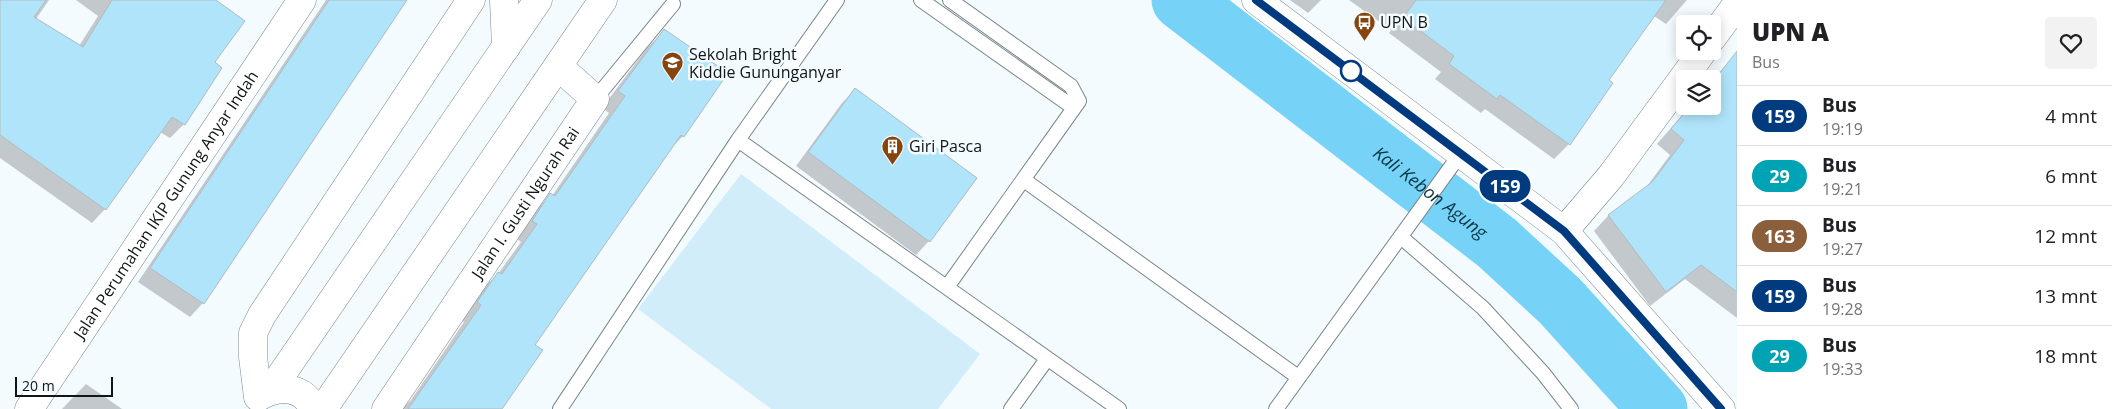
<!DOCTYPE html>
<html lang="id">
<style>
body{margin:0;font-family:"Open Sans",sans-serif;background:#f2f2f2;color:#202124;height:100vh;display:flex;flex-direction:column;font-size:19px;white-space:nowrap}
*{box-sizing:border-box;margin:0}
p{font-size:16px;color:#757577}
.icon{flex:none;width:28px;height:28px;fill:none;stroke:currentColor;stroke-width:2;stroke-linecap:round;stroke-linejoin:round}
.map{position:relative;flex:1;overflow:hidden}
.side{display:flex;flex-direction:column;background:#fff;width:375px}
.side>*{flex:none}
.badge{padding:0 10px;border-radius:16px;font-size:18px;line-height:32px}
.fabs{position:absolute;left:1676px;top:15px;display:grid;gap:10px}
.fabs a{display:grid;place-items:center;width:45px;height:45px;border-radius:5px;background:#fff;box-shadow:0 2px 12px #0003;font-size:25px}
.scale{position:absolute;left:15px;bottom:12px;width:98px;box-sizing:border-box;padding-left:5px;border:2px solid #101517;border-top:0;font-size:14px;line-height:18px;white-space:nowrap;color:#101517;-webkit-text-stroke:4px #f4fbff;paint-order:stroke}
.map>.badge{position:absolute;translate:-50% -50%;box-shadow:0 0 0 2px #fff}
.round{display:grid;place-items:center;flex:none;width:52px;height:52px;border-radius:5px;background:#f2f2f2}
.headline{display:flex;align-items:center;justify-content:space-between;height:85px;padding:0 15px}
h1{font-size:24px;font-weight:800;line-height:38px}
ul{padding:0;list-style:none}
li{display:flex;align-items:center;gap:15px;height:60px;padding:0 15px;border-top:1px solid #e0e0e0}
li div{flex:1}
li b{display:block;font-size:19px}
li em{font-style:normal}
li .badge{min-width:55px;font-weight:700;text-align:center}
main{display:flex;flex:1;min-height:0}
.map>svg:first-child{display:block}
.pitch{fill:#d0edf9}
.shadow{fill:#0003}
.lines{fill:none;stroke-linecap:round;stroke-linejoin:round}
.river{stroke:#76d2f6;stroke-width:59}
.building{fill:#b0e4fa;stroke:#afbbc0}
.service-casing{stroke:#7b868b;stroke-width:16}
.minor-casing{stroke:#7b868b;stroke-width:29}
.tertiary-casing{stroke:#7b868b;stroke-width:29}
.service{stroke:#fff;stroke-width:14}
.minor{stroke:#fff;stroke-width:28}
.tertiary{stroke:#fff;stroke-width:28}
.line-casing{stroke:#fff;stroke-width:11}
.line{stroke:#003b80;stroke-width:8}
.stop-dot{fill:#fff;stroke:#003b80;stroke-width:2.5}
.labels{text-anchor:middle;dominant-baseline:central;stroke-width:5;stroke-linejoin:round;paint-order:stroke}
.poi-label{font-size:16px;fill:#101517;stroke:#f4fbff;text-anchor:start}
.street-label{font-size:16px;fill:#101517;stroke:#f4fbff}
.water-label{font-size:18px;font-style:italic;fill:#083443;stroke:#f4fbff}
</style>
<main>
<div class="map">
<svg width="1737" height="409" viewBox="0 0 1737 409">
<rect width="100%" height="100%" fill="#f4fbff"/>
<path class="pitch" d="M 741,174 L 980,354 L 938,409 L 771,409 L 638,309 Z"/>
<path class="shadow" d="M 0,0 L 49,0 L 36,19 L 79,46 L 98,16 L 76,0 L 214,0 L 213,62 L 184,124 L 170,138 L 160,132 L 105,209 L 92,223 L 0,158 Z
M 326,0 L 406,0 L 203,303 L 190,317 L 138,282 Z
M 1290,0 L 1321,0 L 1308,13 Z
M 1349,0 L 1687,0 L 1666,24 L 1654,16 L 1607,80 L 1569,144 L 1554,159 L 1485,109 L 1481,113 L 1435,79 L 1441,72 L 1389,33 L 1391,30 Z
M 664,31 L 683,136 L 666,153 L 534,345 L 501,409 L 402,409 L 411,400 L 464,322 L 461,320 L 481,290 L 498,274 L 521,242 L 516,238 L 534,212 L 551,195 L 552,196 L 609,113 L 602,108 L 647,48 Z
M 1733,58 L 1737,61 L 1737,318 L 1685,279 L 1650,306 L 1594,231 L 1608,216 L 1645,189 L 1670,155 L 1657,144 L 1684,113 L 1690,106 L 1712,106 L 1712,80 Z
M 855,90 L 975,178 L 929,241 L 916,255 L 796,166 L 842,103 Z
M 86,384 L 122,409 L 62,409 Z"/>
<g class="lines">
<path class="river" id="s1" d="M 1181,0 L 1497,243 L 1560,301 L 1658,409"/>
</g>
<path class="building" d="M 0,0 L 46,0 L 34,17 L 83,47 L 112,0 L 216,0 L 245,21 L 215,62 L 222,68 L 185,125 L 172,117 L 106,210 L 0,135 Z
M 329,0 L 407,0 L 204,304 L 150,268 Z
M 1416,0 L 1666,0 L 1609,80 L 1613,83 L 1570,145 L 1500,95 L 1497,99 L 1449,64 L 1454,56 L 1403,18 Z
M 664,29 L 728,73 L 684,137 L 681,135 L 535,345 L 543,350 L 502,409 L 408,409 L 481,305 L 477,302 L 498,272 L 502,274 L 537,224 L 532,221 L 550,193 L 555,196 L 625,96 L 618,91 Z
M 1737,51 L 1737,292 L 1701,265 L 1666,292 L 1608,215 L 1652,182 L 1684,140 L 1671,129 L 1690,106 L 1712,106 L 1712,83 Z
M 855,88 L 977,178 L 930,242 L 808,152 Z"/>
<g class="lines">
<defs>
<path id="service" d="M 921,0 L 1067,103 L 1079,101
M 950,0 L 1071,86 L 1079,101
M 595,99 L 673,4
M 738,140 L 1119,409
M 1024,180 L 1298,377
M 1401,237 L 1483,308 L 1543,373 L 1571,409
M 947,287 L 1079,101
M 560,409 L 738,140 L 837,0
M 1011,409 L 1047,359
M 1276,409 L 1461,153"/>
<g id="minor">
<path d="M 504,0 L 506,47"/>
<path d="M 1712,38 L 1737,4"/>
<path d="M 1564,231 L 1611,176 L 1703,51"/>
<path d="M 271,390 L 538,0"/>
<path d="M 260,396 C 278,386 304,385 313,409"/>
<path d="M 258,397 L 253,357 L 253,333 L 262,315 L 471,0"/>
<path id="s2" d="M 29,409 L 302,0"/>
<path d="M 323,409 L 603,0"/>
<path id="s3" d="M 386,409 L 595,99 L 558,66"/>
</g>
<path id="tertiary" d="M 1256,0 L 1564,231 L 1721,409"/>
</defs>
<use href="#service" class="service-casing"/>
<use href="#minor" class="minor-casing"/>
<use href="#tertiary" class="tertiary-casing"/>
<use href="#service" class="service"/>
<use href="#minor" class="minor"/>
<use href="#tertiary" class="tertiary"/>
</g>
<g class="lines">
<defs>
<path id="line" d="M 1256,0 L 1564,231 L 1721,409"/>
</defs>
<use href="#line" class="line-casing"/>
<use href="#line" class="line"/>
</g>
<defs>
<symbol id="bus-pin" viewBox="-11 -11 22 30"><path d="M0 17L-7.5 6A9.5 9.5 0 1 1 7.5 6Z" fill="#86450f" stroke="#f4fbff"/><path d="M-5-6H5V4H4V6H2V4H-2V6H-4V4H-5ZM-3.5-4V0h7V-4ZM-3.5 1.2v1.5H-2V1.2ZM2 1.2v1.5H3.5V1.2Z" fill="#fff"/></symbol>
<symbol id="school-pin" viewBox="-11 -11 22 30"><path d="M0 17L-7.5 6A9.5 9.5 0 1 1 7.5 6Z" fill="#86450f" stroke="#f4fbff"/><path d="M0-5L7-2L0 1L-7-2ZM-4 1L0 2.5L4 1V4Q0 6-4 4Z" fill="#fff"/></symbol>
<symbol id="building-pin" viewBox="-11 -11 22 30"><path d="M0 17L-7.5 6A9.5 9.5 0 1 1 7.5 6Z" fill="#86450f" stroke="#f4fbff"/><path d="M-4-6H4V6H1V3H-1V6H-4ZM-2.5-4.3h1.7v1.8h-1.7ZM.8-4.3h1.7v1.8H.8ZM-2.5-1h1.7V.8h-1.7ZM.8-1h1.7V.8H.8Z" fill="#fff"/></symbol>
</defs>
<g fill-rule="evenodd">
<use href="#bus-pin" x="1352" y="10" width="25" height="34"/>
<use href="#school-pin" x="660" y="50" width="25" height="34"/>
<use href="#building-pin" x="880" y="134" width="25" height="34"/>
</g>
<circle class="stop-dot" cx="1351" cy="71" r="10"/>
<g class="labels">
<g class="poi-label">
<text x="1380" y="22">UPN B</text>
<text x="689" y="54">Sekolah Bright<tspan x="689" dy="18">Kiddie Gununganyar</tspan></text>
<text x="909" y="146">Giri Pasca</text>
</g>
<g class="street-label">
<text stroke="none"><textPath href="#s3" startOffset="249">Jalan I. Gusti Ngurah Rai</textPath></text>
<text stroke="none"><textPath href="#s2" startOffset="246">Jalan Perumahan IKIP Gunung Anyar Indah</textPath></text>
</g>
<g class="water-label">
<text stroke="none"><textPath href="#s1" startOffset="315">Kali Kebon Agung</textPath></text>
</g>
</g>
</svg>
<div class="fabs">
<a><svg class="icon" aria-label="locate" viewBox="0 0 24 24"><circle cx="12" cy="12" r="6"/><path d="M12 2v4M12 18v4M2 12h4M18 12h4"/></svg></a>
<a><svg class="icon" aria-label="layers" viewBox="0 0 24 24"><path d="M12 4l9 5-9 5-9-5zM3 14l9 5 9-5"/></svg></a>
</div>
<div class="scale">20 m</div>
<b class="badge" style="left:1505px;top:186px;background:#003b80;color:#fff">159</b>
</div>
<section class="side">
<div class="headline"><div><h1>UPN A</h1><p>Bus</p></div><a class="round"><svg class="icon" aria-label="heart" viewBox="0 0 24 24"><path d="M12 20l-8-8c-3-5 5-10 8-4 3-6 11-1 8 4z"/></svg></a></div>
<ul>
<li><span class="badge" style="background:#003b80;color:#fff">159</span><div><b>Bus</b><p>19:19</p></div><em>4 mnt</em></li>
<li><span class="badge" style="background:#00a3b4;color:#fff">29</span><div><b>Bus</b><p>19:21</p></div><em>6 mnt</em></li>
<li><span class="badge" style="background:#8b5e3c;color:#fff">163</span><div><b>Bus</b><p>19:27</p></div><em>12 mnt</em></li>
<li><span class="badge" style="background:#003b80;color:#fff">159</span><div><b>Bus</b><p>19:28</p></div><em>13 mnt</em></li>
<li><span class="badge" style="background:#00a3b4;color:#fff">29</span><div><b>Bus</b><p>19:33</p></div><em>18 mnt</em></li>
</ul>
</section>
</main>
